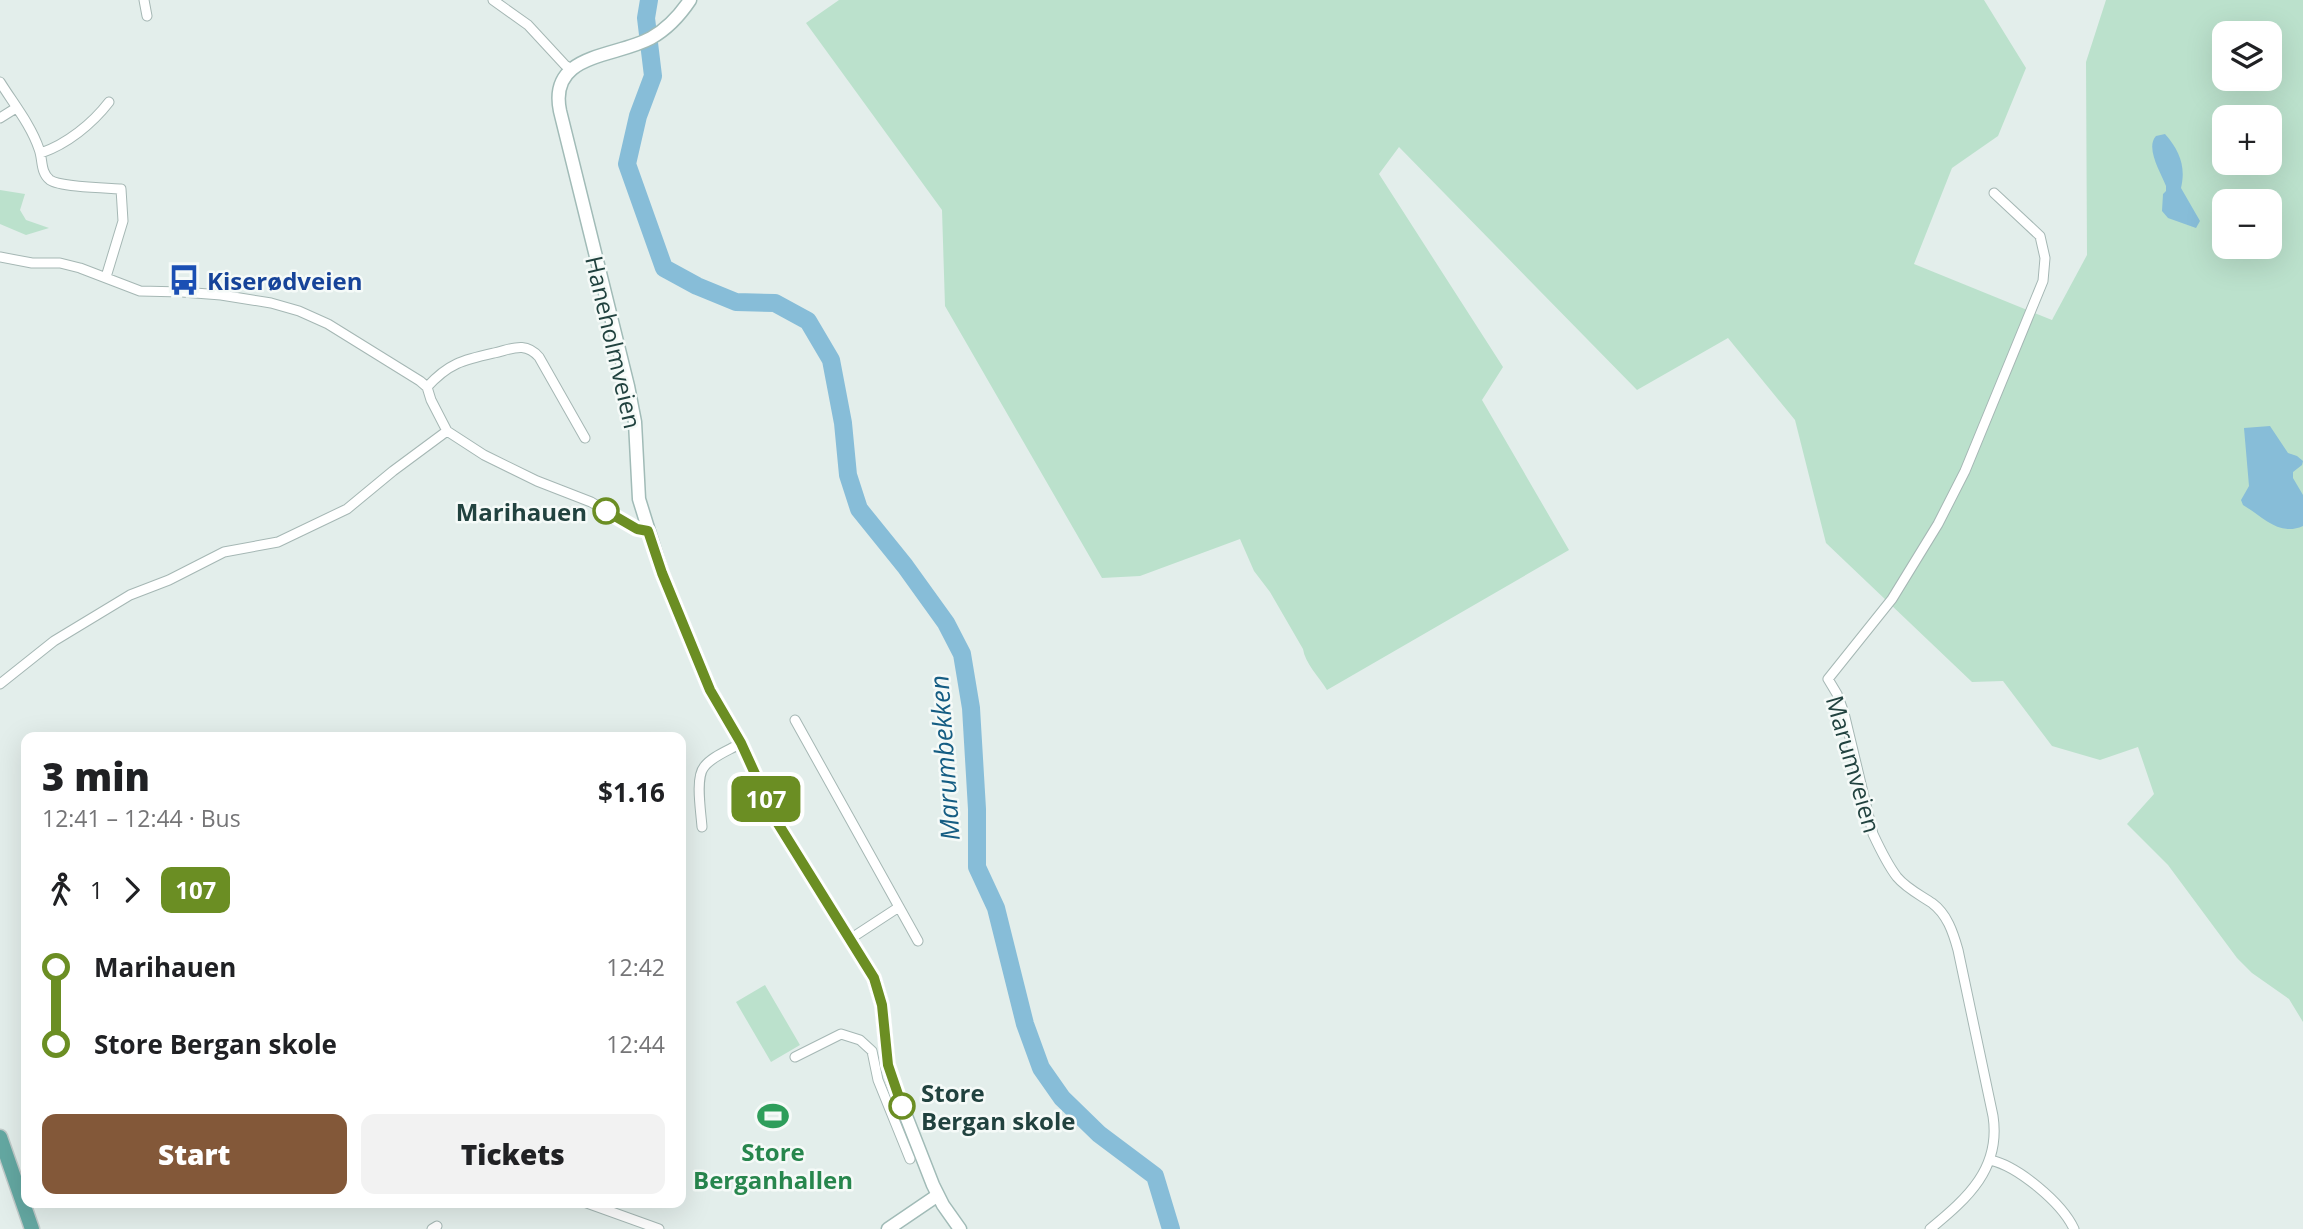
<!DOCTYPE html>
<meta charset="utf-8">
<style>
body{margin:0;font-family:"Open Sans",sans-serif;background:#f2f2f2;color:#202124;height:100vh;display:flex;flex-direction:column;font-size:26px;white-space:nowrap}
*{box-sizing:border-box;margin:0}
p{font-size:23px;color:#757577}
.icon{flex:none;width:38px;height:38px;fill:none;stroke:currentColor;stroke-width:2;stroke-linecap:round;stroke-linejoin:round}
.map{position:relative;flex:1;overflow:hidden}
.sheet{position:absolute;left:21px;top:732px;width:665px;height:476px;display:flex;flex-direction:column;background:#fff;border-radius:14px;box-shadow:0 7px 28px #0002}
.sheet>*{flex:none}
.badge{padding:0 14px;border-radius:10px;font-size:24px;line-height:46px}
.tools{position:absolute;left:2212px;top:21px;display:grid;gap:14px}
.tools a{display:grid;place-items:center;width:70px;height:70px;border-radius:14px;background:#fff;box-shadow:0 7px 28px #0002;font-size:35px}
.map>.badge{position:absolute;translate:-50% -50%;box-shadow:0 0 0 4px #fff}
.legs{display:flex;align-items:center;gap:10px;height:77px;padding:0 21px;font-size:23px}
.legs p{margin-inline-start:auto}
.headline{display:flex;align-items:center;justify-content:space-between;height:119px;padding:0 21px}
h1{font-size:38px;font-weight:800;line-height:52px}
.cta{display:flex;gap:14px;margin-top:auto;padding:14px 21px}
.cta a{flex:1;height:80px;border-radius:14px;background:#835839;color:#fff;font-size:28px;font-weight:800;line-height:80px;text-align:center}
.cta a+a{background:#f2f2f2;color:#202124}
ul{padding:0 21px;list-style:none}
li{display:flex;align-items:center;gap:24px;height:77px;font-size:26px}
li i{display:grid;place-items:center;width:10px;height:100%;margin:0 9px;background:currentColor}
li i::after{content:'';width:18px;height:18px;margin:-9px;border:5px solid;border-radius:50%;background:#fff}
li p{margin-inline-start:auto}
li:first-child i{background:linear-gradient(#0000 50%,currentColor 0)}
li:last-child i{background:linear-gradient(currentColor 50%,#0000 0)}
.map>svg:first-child{display:block}
.green{fill:#bbe1cc;fill-rule:evenodd}
.water{fill:#87bdd8}
.lines{fill:none;stroke-linecap:round;stroke-linejoin:round}
.river{stroke:#87bdd8;stroke-width:18}
.street-casing{stroke:#a5b7b4;stroke-width:11}
.secondary-casing{stroke:#a1bbb7;stroke-width:15}
.primary-casing{stroke:#c1cac9;stroke-width:17}
.street{stroke:#fff;stroke-width:9}
.secondary{stroke:#fff;stroke-width:12}
.primary{stroke:#64a8a2;stroke-width:14}
.line-1-casing{stroke:#fff;stroke-width:16}
.line-1{stroke:#6b8e23;stroke-width:10}
.stop-1-dot{fill:#fff;stroke:#6b8e23;stroke-width:3.5}
.labels{text-anchor:middle;dominant-baseline:central;stroke-width:5;stroke-linejoin:round;paint-order:stroke}
.transit-label{font-size:24px;font-weight:bold;fill:#164399;stroke:#f5faf8;text-anchor:start}
.street-label{font-size:24px;fill:#21423f;stroke:#f5faf8}
.stop-label{font-size:24px;font-weight:bold;fill:#21423f;stroke:#f5faf8;text-anchor:end}
.leisure-label{font-size:24px;font-weight:bold;fill:#27864d;stroke:#f5faf8}
.water-label{font-size:26px;font-style:italic;fill:#155d83;stroke:#f5faf8}
</style>
<div class="map">
<svg width="2303" height="1229" viewBox="0 0 2303 1229">
<rect width="100%" height="100%" fill="#e3eeeb"/>
<path class="green" d="M 839,0 L 1984,0 L 2026,68 L 1998,136 L 1952,168 L 1914,264 L 2052,320 L 2087,255 L 2086,62 L 2106,0 L 2303,0 L 2303,1022 L 2289,999 L 2252,973 L 2237,958 L 2168,865 L 2127,824 L 2154,794 L 2138,747 L 2100,760 L 2052,746 L 2003,681 L 1972,682 L 1826,543 L 1795,420 L 1728,338 L 1637,390 L 1399,147 L 1379,174 L 1503,367 L 1482,400 L 1569,550 L 1327,690 C 1319,677 1305,663 1303,649 L 1270,592 L 1254,571 L 1240,539 L 1140,576 L 1102,578 L 945,306 L 942,210 L 806,23 ZM 2224,33 L 2270,33 L 2270,79 L 2224,79 ZM 2224,117 L 2270,117 L 2270,163 L 2224,163 ZM 2224,201 L 2270,201 L 2270,247 L 2224,247 Z
M 0,190 L 25,194 L 20,210 L 26,220 L 49,228 L 26,235 L 0,224 Z
M 765,985 L 800,1045 L 771,1062 L 736,1002 Z"/>
<path class="water" d="M 2165,134 C 2180,151 2186,167 2181,188 L 2200,221 L 2196,228 L 2168,218 L 2162,211 L 2163,194 L 2166,191 L 2166,186 C 2161,173 2145,148 2156,136 Z
M 2270,426 L 2288,453 L 2297,456 L 2303,461 L 2302,465 L 2293,472 L 2293,478 L 2303,495 L 2303,526 C 2279,537 2262,516 2243,505 L 2241,500 L 2249,486 L 2244,428 Z"/>
<g class="lines">
<path class="river" d="M 649,0 L 646,18 L 653,76 L 638,116 L 627,164 L 664,268 L 697,286 L 736,302 L 775,303 L 808,321 L 831,360 L 843,423 L 848,475 L 859,509 L 905,566 L 946,623 L 962,654 L 971,708 L 977,809 L 977,867 L 996,908 L 1025,1024 L 1041,1068 L 1062,1098 L 1099,1134 L 1155,1176 L 1171,1229"/>
<defs>
<path id="street" d="M 144,0 L 147,16
M 493,0 L 528,25 L 565,65 L 570,68
M 0,82 C 13,103 31,125 39,149 C 43,159 40,172 50,180 C 60,187 106,188 121,189 L 123,221 L 106,277
M 0,118 L 16,108
M 41,153 C 67,144 92,124 109,102
M 0,257 L 32,263 L 60,263 L 80,268 L 140,291 L 182,292 L 221,295 L 271,303 L 299,311 L 328,324 L 420,381 L 427,387 L 431,400 L 447,431 L 484,455 L 537,481 L 591,502 L 637,529 L 648,531
M 427,387 C 449,363 463,360 494,353 C 512,349 525,341 539,357 L 585,438
M 0,684 L 54,641 L 130,595 L 169,580 L 224,552 L 278,542 L 347,509 L 393,471 L 447,431
M 795,720 L 918,941
M 702,827 C 701,812 695,778 704,767 C 712,756 730,750 741,743
M 850,939 L 899,907
M 795,1057 L 841,1034 L 860,1040 L 872,1051 L 878,1080 L 910,1159
M 1990,1160 C 2018,1166 2062,1203 2074,1229
M 584,1202 L 659,1229
M 432,1229 L 437,1226
M 1930,1229 C 1968,1198 2001,1168 1993,1116 L 1958,950 C 1953,932 1947,914 1932,903 C 1920,895 1906,888 1897,877 C 1887,864 1880,849 1873,834 L 1844,713 L 1837,694 L 1828,679 L 1892,599 L 1938,524 L 1965,471 L 2043,281 L 2045,258 L 2040,236 L 1994,193"/>
<path id="secondary" d="M 690,0 C 680,15 667,29 651,38 C 614,58 548,53 560,111 L 628,386 L 635,422 L 639,499 L 662,573 L 710,690 L 741,743 L 777,822 L 874,978 L 882,1005 L 888,1065 L 897,1093 L 933,1185 L 943,1205 L 960,1229
M 888,1229 L 938,1195"/>
<path id="primary" d="M 0,1137 L 32,1229"/>
</defs>
<use href="#street" class="street-casing"/>
<use href="#secondary" class="secondary-casing"/>
<use href="#primary" class="primary-casing"/>
<use href="#street" class="street"/>
<use href="#secondary" class="secondary"/>
<use href="#primary" class="primary"/>
</g>
<g class="lines">
<defs>
<path id="line-1" d="M 606,511 L 637,529 L 648,531 L 662,573 L 710,690 L 741,743 L 777,822 L 874,978 L 882,1005 L 888,1065 L 902,1106"/>
</defs>
<use href="#line-1" class="line-1-casing"/>
<use href="#line-1" class="line-1"/>
</g>
<defs>
<symbol id="bus-bare" viewBox="-9 -9 18 18"><path d="M-5-6H5V4H4V6H2V4H-2V6H-4V4H-5ZM-3.5-4V0h7V-4ZM-3.5 1.2v1.5H-2V1.2ZM2 1.2v1.5H3.5V1.2Z" fill="#1a4fb4" stroke="#f5faf8" stroke-width="2.5" paint-order="stroke"/></symbol>
<symbol id="stadium-bare" viewBox="-9 -9 18 18"><path d="M0-5a6.5 5 0 1 0 0 10a6.5 5 0 1 0 0-10ZM-3.5-1.8h7v3.6h-7Z" fill="#2e9e5b" stroke="#f5faf8" stroke-width="2.5" paint-order="stroke"/></symbol>
</defs>
<g fill-rule="evenodd">
<use href="#bus-bare" x="162" y="258" width="44" height="44"/>
<use href="#stadium-bare" x="751" y="1094" width="44" height="44"/>
</g>
<g class="stop-1-dot">
<circle cx="606" cy="511" r="12"/>
<circle cx="902" cy="1106" r="12"/>
</g>
<g class="labels">
<g class="transit-label">
<text x="207" y="280">Kiserødveien</text>
</g>
<g class="street-label">
<text transform="translate(614 342) rotate(77)">Haneholmveien</text>
<text transform="translate(1854 764) rotate(74)">Marumveien</text>
</g>
<g class="stop-label">
<text x="587" y="511">Marihauen</text>
<text x="921" y="1092" text-anchor="start">Store<tspan x="921" dy="28">Bergan skole</tspan></text>
</g>
<g class="leisure-label">
<text x="773" y="1151">Store<tspan x="773" dy="28">Berganhallen</tspan></text>
</g>
<g class="water-label">
<text transform="translate(944 758) rotate(-94)">Marumbekken</text>
</g>
</g>
</svg>
<div class="tools">
<a><svg class="icon" aria-label="layers" viewBox="0 0 24 24"><path d="M12 4l9 5-9 5-9-5zM3 14l9 5 9-5"/></svg></a>
<a>+</a>
<a>−</a>
</div>
<b class="badge" style="left:766px;top:799px;background:#6b8e23;color:#fff">107</b>
<section class="sheet">
<div class="headline"><div><h1>3 min</h1><p>12:41 – 12:44 · Bus</p></div><b>$1.16</b></div>
<div class="legs"><svg class="icon" aria-label="walk" viewBox="0 0 24 24"><circle cx="13" cy="4" r="2"/><path d="M13 8l-2 6 4 7M11 14l-3 7M7 12l3-4h3l4 4"/></svg>1<svg class="icon" aria-label="forward" viewBox="0 0 24 24"><path d="M9 5l7 7-7 7"/></svg><b class="badge" style="background:#6b8e23;color:#fff">107</b></div>
<ul>
<li><i style="color:#6b8e23"></i><b>Marihauen</b><p>12:42</p></li>
<li><i style="color:#6b8e23"></i><b>Store Bergan skole</b><p>12:44</p></li>
</ul>
<div class="cta"><a>Start</a><a>Tickets</a></div>
</section>
</div>
